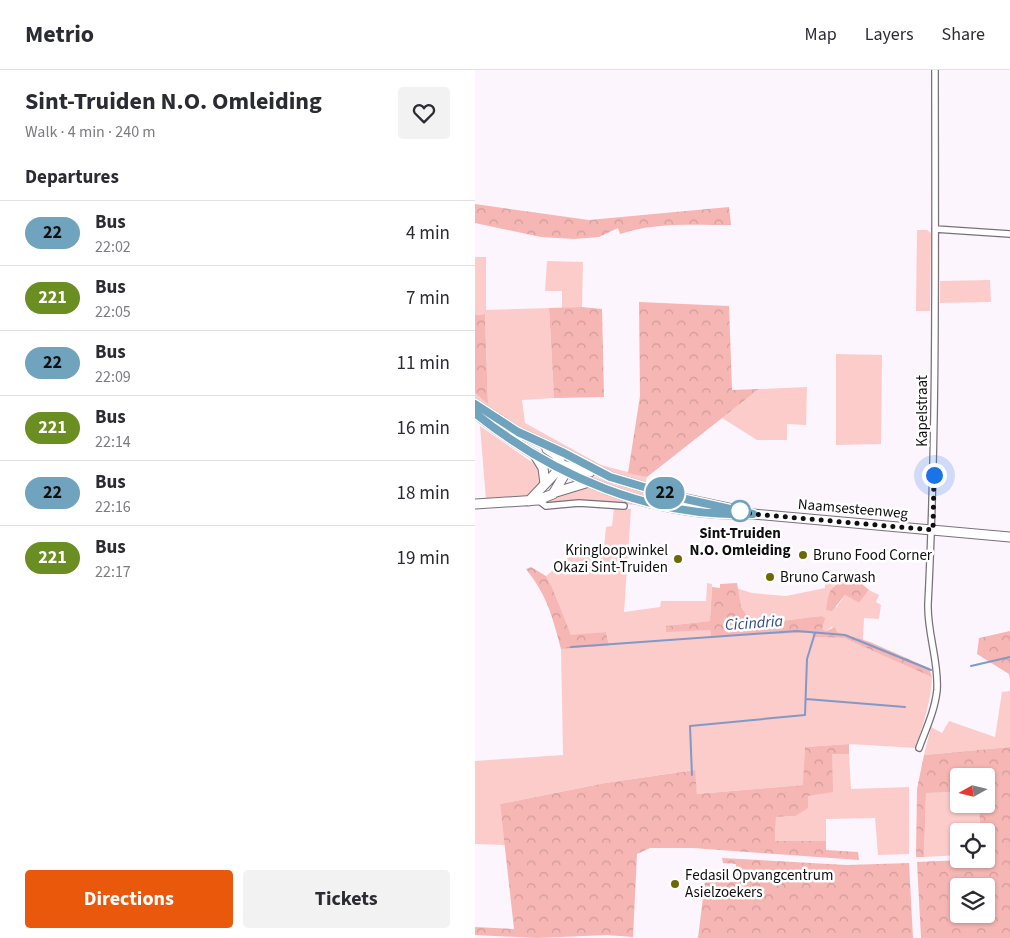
<!DOCTYPE html>
<meta charset="utf-8">
<style>
body{margin:0;font-family:"Source Sans 3",sans-serif;background:#f2f2f3;color:#2b2b33;height:100vh;display:flex;flex-direction:column;font-size:19px;white-space:nowrap}
*{box-sizing:border-box;margin:0}
p{font-size:16px;color:#7c7c81}
.icon{flex:none;width:28px;height:28px;fill:none;stroke:currentColor;stroke-width:2;stroke-linecap:round;stroke-linejoin:round}
.map{position:relative;flex:1;overflow:hidden}
.side{display:flex;flex-direction:column;background:#fff;width:475px}
.side>*{flex:none}
.badge{padding:0 10px;border-radius:16px;font-size:18px;line-height:32px}
.needle{width:32px;rotate:262deg}
.tools{position:absolute;left:475px;top:698px;display:grid;gap:10px}
.tools a{display:grid;place-items:center;width:45px;height:45px;border-radius:5px;background:#fff;box-shadow:0 1px 4px #0004;font-size:25px}
.you{position:absolute;width:25px;height:25px;margin:-12px;border:4px solid #fff;border-radius:50%;background:#1a73e8;box-shadow:0 0 0 8px #1a73e833}
.map>.badge{position:absolute;translate:-50% -50%;box-shadow:0 0 0 2px #fff}
h2{padding:0 25px;font-size:19px;line-height:45px}
.round{display:grid;place-items:center;flex:none;width:52px;height:52px;border-radius:5px;background:#f2f2f3}
.overview{display:flex;align-items:center;justify-content:space-between;height:85px;padding:0 25px}
h1{font-size:24px;font-weight:700;line-height:38px}
.button{display:flex;gap:10px;margin-top:auto;padding:10px 25px}
.button a{flex:1;height:58px;border-radius:5px;background:#ea580c;color:#fff;font-size:20px;font-weight:700;line-height:58px;text-align:center}
.button a+a{background:#f2f2f3;color:#2b2b33}
ul{padding:0;list-style:none}
li{display:flex;align-items:center;gap:15px;height:65px;padding:0 25px;border-top:1px solid #e1e1e2}
li div{flex:1}
li b{display:block;font-size:19px}
li em{font-style:normal}
li .badge{min-width:55px;font-weight:700;text-align:center}
header{display:flex;align-items:center;gap:30px;box-sizing:border-box;height:70px;padding:0 25px;background:#fff;border-bottom:1px solid #e1e1e2}
header strong{font-size:24px}
nav{display:flex;gap:28px;margin-inline-start:auto;font-size:18px}
main{display:flex;flex:1;min-height:0}
.map>svg:first-child{display:block}
.grass{fill:#fbccca}
.forest{fill:url(#forest-crowns);fill-rule:evenodd}
.lines{fill:none;stroke-linecap:round;stroke-linejoin:round}
.stream{stroke:#8199c7;stroke-width:2}
.street-casing{stroke:#79707a;stroke-width:8}
.primary-casing{stroke:#79707a;stroke-width:11}
.street{stroke:#fff;stroke-width:5.5}
.primary{stroke:#fff;stroke-width:9}
.line-casing{stroke:#fff;stroke-width:11}
.line{stroke:#70a3bd;stroke-width:8}
.walk{stroke:#110e12;stroke-width:5;stroke-dasharray:0 9}
.stop-dot{fill:#fff;stroke:#70a3bd;stroke-width:2.5}
.poi-dot{fill:#6d6902;stroke:#fff;stroke-width:2}
.labels{text-anchor:middle;dominant-baseline:central;stroke-width:5;stroke-linejoin:round;paint-order:stroke}
.street-label{font-size:15px;fill:#110e12;stroke:#fff}
.stop-label{font-size:15px;font-weight:bold;fill:#110e12;stroke:#fff}
.poi-label{font-size:15px;fill:#110e12;stroke:#fff;text-anchor:start}
.water-label{font-size:16px;font-style:italic;fill:#304b86;stroke:#fff}
</style>
<header>
<strong>Metrio</strong>
<nav><a>Map</a><a>Layers</a><a>Share</a></nav>
</header>
<main>
<section class="side">
<div class="overview"><div><h1>Sint-Truiden N.O. Omleiding</h1><p>Walk · 4 min · 240 m</p></div><a class="round"><svg class="icon" aria-label="heart" viewBox="0 0 24 24"><path d="M12 20l-8-8c-3-5 5-10 8-4 3-6 11-1 8 4z"/></svg></a></div>
<h2>Departures</h2>
<ul>
<li><span class="badge" style="background:#70a3bd;color:#111">22</span><div><b>Bus</b><p>22:02</p></div><em>4 min</em></li>
<li><span class="badge" style="background:#6b8e23;color:#fff">221</span><div><b>Bus</b><p>22:05</p></div><em>7 min</em></li>
<li><span class="badge" style="background:#70a3bd;color:#111">22</span><div><b>Bus</b><p>22:09</p></div><em>11 min</em></li>
<li><span class="badge" style="background:#6b8e23;color:#fff">221</span><div><b>Bus</b><p>22:14</p></div><em>16 min</em></li>
<li><span class="badge" style="background:#70a3bd;color:#111">22</span><div><b>Bus</b><p>22:16</p></div><em>18 min</em></li>
<li><span class="badge" style="background:#6b8e23;color:#fff">221</span><div><b>Bus</b><p>22:17</p></div><em>19 min</em></li>
</ul>
<div class="button"><a>Directions</a><a>Tickets</a></div>
</section>
<div class="map">
<svg width="535" height="868" viewBox="0 0 535 868">
<defs>
<pattern id="forest-crowns" width="20" height="18" patternUnits="userSpaceOnUse" patternTransform="scale(1.25)"><rect width="20" height="18" fill="#f5b6b4"/><path d="M2 6a3 3 0 1 1 6 0M12 15a3 3 0 1 1 6 0" fill="none" stroke="#d19b9a"/></pattern>
</defs>
<rect width="100%" height="100%" fill="#fdf5fe"/>
<path class="grass" d="M 442,160 L 452,160 L 456,163 L 455,241 L 441,241 Z
M 0,187 L 11,187 L 11,240 L 74,238 L 79,328 L 47,330 L 50,353 L 126,395 L 172,407 L 170,414 C 109,393 53,365 0,328 L 0,323 L 13,333 L 10,244 L 0,245 Z
M 72,191 L 108,192 L 107,237 L 87,238 L 87,221 L 70,221 Z
M 515,210 L 516,232 L 465,233 L 465,211 Z
M 361,284 L 407,285 L 406,374 L 361,375 Z
M 332,317 L 331,355 L 312,354 L 312,370 L 282,370 L 247,348 L 284,319 Z
M 5,356 L 64,397 L 66,412 L 51,428 L 11,430 Z
M 97,400 L 102,400 L 143,416 L 151,415 L 200,429 L 199,435 L 149,423 Z
M 113,417 L 162,432 L 162,435 L 103,431 L 70,433 L 70,431 L 101,419 Z
M 139,438 L 156,439 L 149,542 L 185,537 L 186,531 L 231,531 L 232,513 L 237,514 L 235,551 L 192,556 L 235,560 L 236,566 L 338,563 L 339,567 L 369,568 L 448,601 L 457,607 C 456,632 448,654 441,678 L 374,674 L 330,677 L 329,715 L 222,724 L 219,700 L 130,713 L 25,734 L 30,775 L 0,774 L 0,691 L 88,685 L 86,579 L 134,576 L 131,562 L 96,566 L 77,517 L 71,506 L 94,487 L 109,487 L 110,476 L 129,477 L 131,457 L 137,456 Z
M 350,508 L 368,509 L 358,516 L 361,538 L 370,525 L 384,533 L 394,520 L 404,525 L 401,532 L 406,535 L 404,549 L 389,548 L 388,570 L 362,562 L 357,557 L 351,561 L 347,559 L 346,546 L 306,551 L 273,547 L 266,537 L 261,518 L 277,523 L 311,526 L 350,518 Z
M 535,621 L 535,677 L 449,685 L 456,657 L 467,663 L 474,651 L 520,667 L 527,622 Z
M 357,684 L 374,684 L 376,719 L 434,717 L 434,784 L 403,785 L 400,748 L 351,749 L 351,771 L 300,771 L 301,747 L 320,746 Z
M 484,722 L 484,734 L 504,734 L 505,761 L 484,761 L 484,785 L 449,787 L 451,723 Z"/>
<path class="forest" d="M 0,134 L 114,150 L 254,137 L 256,155 C 220,155 179,152 145,164 L 143,158 L 124,167 L 99,169 L 66,167 L 0,153 Z
M 164,232 L 254,236 L 257,320 L 284,319 L 172,407 L 153,403 L 165,326 Z
M 107,237 L 127,239 L 129,327 L 79,328 L 74,238 Z
M 10,244 L 13,334 L 0,323 L 0,245 Z
M 56,497 L 71,506 L 77,517 L 96,565 L 131,562 L 134,576 L 86,579 C 77,546 73,527 51,499 Z
M 368,509 L 381,509 L 394,520 L 384,533 L 370,525 L 357,541 L 351,540 C 354,522 353,520 368,509 Z
M 262,513 L 266,537 L 273,547 L 306,551 L 346,546 L 350,548 L 347,559 L 351,561 L 360,557 L 362,562 L 395,572 L 454,598 L 457,607 L 369,568 L 338,567 L 337,563 L 236,566 L 235,560 L 191,562 L 191,556 L 235,551 L 237,517 L 245,518 L 245,514 Z
M 535,561 L 535,609 L 534,604 L 502,584 L 504,568 Z
M 374,674 L 374,684 L 357,684 L 358,722 L 333,726 L 333,738 L 320,746 L 301,747 L 300,771 L 351,771 L 351,780 L 383,782 L 384,790 L 218,778 L 175,778 L 162,784 L 158,867 L 132,865 L 62,868 L 0,865 L 0,857 L 39,859 L 25,734 L 130,713 L 220,700 L 222,724 L 328,715 L 330,677 Z
M 535,677 L 535,868 L 446,868 L 442,792 L 511,789 L 511,761 L 505,761 L 504,734 L 511,734 L 511,706 L 484,706 L 484,722 L 451,723 L 449,787 L 441,787 L 442,719 L 449,685 ZM 484,816 L 511,816 L 511,844 L 484,844 Z
M 247,788 L 372,795 L 434,793 L 438,868 L 223,868 L 230,811 L 259,812 L 261,794 L 248,793 Z"/>
<g class="lines">
<path class="stream" d="M 96,577 L 322,561 L 370,565 L 456,600
M 496,596 L 535,587
M 331,629 L 430,637
M 217,705 L 215,656 L 330,645 L 332,589 L 340,563"/>
<defs>
<path id="street" d="M 460,159 L 535,164
M 62,429 L 71,436 L 104,433 L 149,436
M 444,678 C 451,659 460,640 462,620 C 464,591 452,563 453,534 C 462,356 460,178 460,0"/>
<path id="primary" d="M 0,334 L 43,362 L 89,383 L 135,407 L 206,428 L 262,440
M 0,343 C 78,406 176,448 278,444 L 535,467
M 60,385 L 68,398 L 70,414
M 78,423 L 114,412
M 54,431 L 88,395 L 115,402
M 0,434 L 63,430 L 78,424 L 91,402 L 81,385 L 72,379"/>
</defs>
<use href="#street" class="street-casing"/>
<use href="#primary" class="primary-casing"/>
<use href="#street" class="street"/>
<use href="#primary" class="primary"/>
</g>
<g class="lines">
<defs>
<path id="line" d="M 0,334 L 43,362 L 89,383 L 135,407 L 206,428 L 278,444 C 176,448 78,406 0,343"/>
</defs>
<use href="#line" class="line-casing"/>
<use href="#line" class="line"/>
<path class="walk" d="M 265,441 L 261,440 L 278,444 L 458,460 L 459,405"/>
</g>
<circle class="stop-dot" cx="265" cy="441" r="10"/>
<g class="poi-dot">
<circle cx="328" cy="485" r="5"/>
<circle cx="203" cy="489" r="5"/>
<circle cx="295" cy="507" r="5"/>
<circle cx="200" cy="814" r="5"/>
</g>
<g class="labels">
<g class="street-label">
<text transform="translate(447 341) rotate(-90)">Kapelstraat</text>
<text transform="translate(378 439) rotate(5)">Naamsesteenweg</text>
</g>
<g class="stop-label">
<text x="265" y="463">Sint-Truiden<tspan x="265" dy="17">N.O. Omleiding</tspan></text>
</g>
<g class="poi-label">
<text x="193" y="480" text-anchor="end">Kringloopwinkel<tspan x="193" dy="17">Okazi Sint-Truiden</tspan></text>
<text x="338" y="485">Bruno Food Corner</text>
<text x="305" y="507">Bruno Carwash</text>
<text x="210" y="805">Fedasil Opvangcentrum<tspan x="210" dy="17">Asielzoekers</tspan></text>
</g>
<g class="water-label">
<text transform="translate(279 553) rotate(-4)">Cicindria</text>
</g>
</g>
</svg>
<div class="tools">
<a><svg class="needle" viewBox="-14 -14 28 28"><path d="M0-13l5 13h-10z" fill="#e53935"/><path d="M0 13l5-13h-10z" fill="#7c7c81"/></svg></a>
<a><svg class="icon" aria-label="locate" viewBox="0 0 24 24"><circle cx="12" cy="12" r="6"/><path d="M12 2v4M12 18v4M2 12h4M18 12h4"/></svg></a>
<a><svg class="icon" aria-label="layers" viewBox="0 0 24 24"><path d="M12 4l9 5-9 5-9-5zM3 14l9 5 9-5"/></svg></a>
</div>
<div class="you" style="left:459px;top:405px"></div>
<b class="badge" style="left:190px;top:423px;background:#70a3bd;color:#111">22</b>
</div>
</main>
